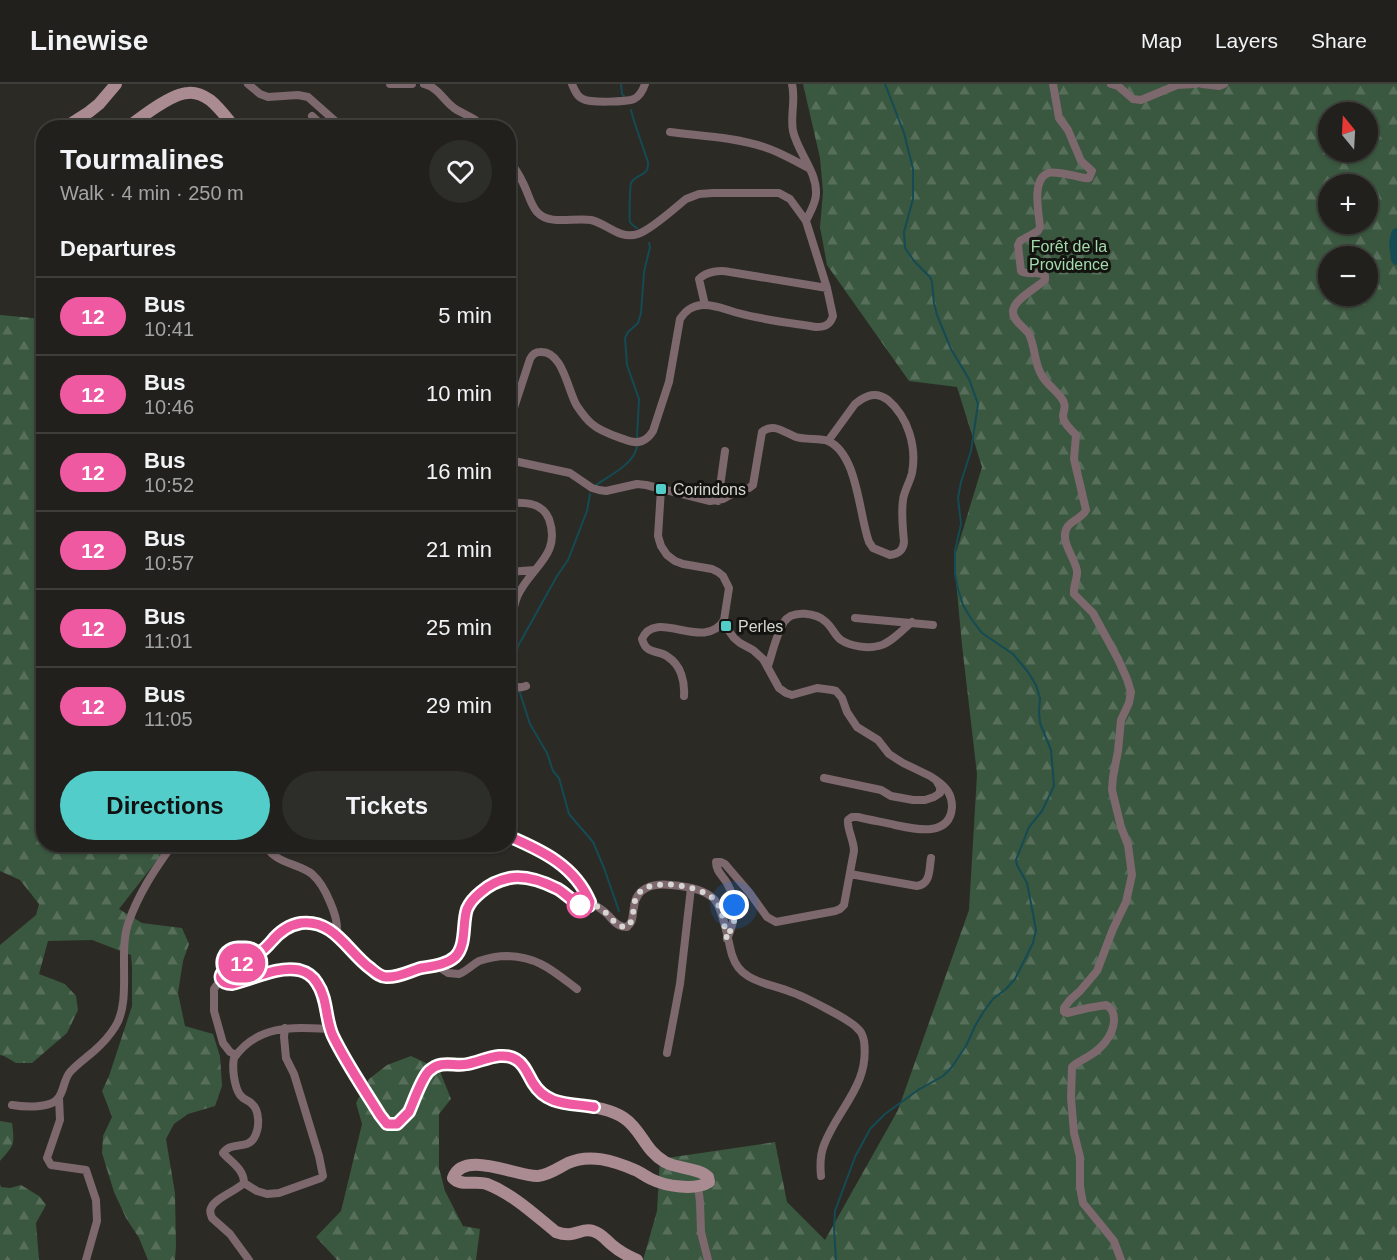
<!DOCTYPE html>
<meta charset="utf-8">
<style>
body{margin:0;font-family:Helvetica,sans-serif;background:#2d2d29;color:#f1f3f6;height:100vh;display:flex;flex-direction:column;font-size:22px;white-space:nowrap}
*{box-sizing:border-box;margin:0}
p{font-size:20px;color:#a2a3a3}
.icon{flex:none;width:33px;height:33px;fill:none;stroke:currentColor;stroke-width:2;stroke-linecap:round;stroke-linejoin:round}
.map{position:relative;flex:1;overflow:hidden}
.panel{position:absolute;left:36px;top:36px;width:480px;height:732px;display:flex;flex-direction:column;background:#21201c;border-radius:24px;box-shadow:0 2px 4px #0004,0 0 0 2px #3e3e3b}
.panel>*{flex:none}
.badge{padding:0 12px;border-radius:20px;font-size:21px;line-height:39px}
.needle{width:39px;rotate:342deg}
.buttons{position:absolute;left:1318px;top:18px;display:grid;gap:12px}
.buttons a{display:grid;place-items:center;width:60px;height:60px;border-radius:50%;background:#21201c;box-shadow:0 2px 4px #0004,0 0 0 2px #3e3e3b;font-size:30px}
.you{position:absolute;width:30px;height:30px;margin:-15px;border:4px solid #fff;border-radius:50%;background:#1a73e8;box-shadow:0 0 0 9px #1a73e833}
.map>.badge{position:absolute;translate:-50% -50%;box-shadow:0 0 0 3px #fff}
h2{padding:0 24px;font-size:22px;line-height:54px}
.round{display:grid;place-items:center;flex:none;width:63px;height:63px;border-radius:32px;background:#2d2d29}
.summary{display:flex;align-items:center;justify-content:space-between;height:102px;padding:0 24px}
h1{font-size:28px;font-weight:600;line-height:45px}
.cta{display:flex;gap:12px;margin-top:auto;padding:12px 24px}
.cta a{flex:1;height:69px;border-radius:36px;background:#53cdca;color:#111;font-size:24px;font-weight:600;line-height:69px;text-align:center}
.cta a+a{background:#2d2d29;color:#f1f3f6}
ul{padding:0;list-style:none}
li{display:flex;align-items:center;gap:18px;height:78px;padding:0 24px;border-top:2px solid #3e3e3b}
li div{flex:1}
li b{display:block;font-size:22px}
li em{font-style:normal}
li .badge{min-width:66px;font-weight:700;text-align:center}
header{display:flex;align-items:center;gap:36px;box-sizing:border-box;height:84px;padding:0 30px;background:#21201c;border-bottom:2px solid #3e3e3b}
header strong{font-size:28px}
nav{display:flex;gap:33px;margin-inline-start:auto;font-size:21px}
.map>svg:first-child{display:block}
.forest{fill:url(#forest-firs);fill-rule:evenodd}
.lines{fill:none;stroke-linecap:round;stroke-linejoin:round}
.stream{stroke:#144b54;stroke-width:2}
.river{stroke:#144b54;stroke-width:12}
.street{stroke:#7c686d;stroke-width:8}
.secondary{stroke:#aa8b92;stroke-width:12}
.line-casing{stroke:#fff;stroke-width:14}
.line{stroke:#ef59a1;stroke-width:9}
.walk{stroke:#d7d6d2;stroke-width:6;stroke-dasharray:0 10.8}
.poi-dot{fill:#53cdca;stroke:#131310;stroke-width:2}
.stop-dot{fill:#fff;stroke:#ef59a1;stroke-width:3}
.labels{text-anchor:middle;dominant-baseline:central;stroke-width:6;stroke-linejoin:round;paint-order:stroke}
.park-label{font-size:16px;fill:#a3dbac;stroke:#131310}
.poi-label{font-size:16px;fill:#d7d6d2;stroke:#131310;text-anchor:start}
</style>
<header>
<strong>Linewise</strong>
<nav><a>Map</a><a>Layers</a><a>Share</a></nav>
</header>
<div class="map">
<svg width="1397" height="1176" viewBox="0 0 1397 1176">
<defs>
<pattern id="forest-firs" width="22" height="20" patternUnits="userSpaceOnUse" patternTransform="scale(1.5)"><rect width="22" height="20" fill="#3a573f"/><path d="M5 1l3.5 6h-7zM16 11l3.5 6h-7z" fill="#566e5a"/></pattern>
</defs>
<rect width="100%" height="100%" fill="#2c2a25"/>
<path class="forest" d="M 803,0 L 1397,0 L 1397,1176 L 643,1176 L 657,1127 L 660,1075 L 775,1058 L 787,1118 L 825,1156 L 898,1026 L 969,826 L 977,690 L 962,561 L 954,475 L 982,383 L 957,303 L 909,297 L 827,181 L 820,143 L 823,108 L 820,74 ZM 1329,28 L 1368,28 L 1368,68 L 1329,68 ZM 1329,100 L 1368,100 L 1368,140 L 1329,140 ZM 1329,172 L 1368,172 L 1368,212 L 1329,212 Z
M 0,231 L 43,235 L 44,760 L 169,761 L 119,825 L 142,839 L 182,844 L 189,860 L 183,877 L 178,909 L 185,942 L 213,950 L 220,972 L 222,1002 L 215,1022 L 188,1030 L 174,1040 L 166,1055 L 175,1109 L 176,1162 L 175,1176 L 148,1176 L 139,1154 L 126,1134 L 114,1108 L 102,1069 L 103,1052 L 112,1033 L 102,1007 L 109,992 L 132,922 L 132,883 L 131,871 L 92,856 L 48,857 L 39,890 L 65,900 L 76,912 L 78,926 L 67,949 L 32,979 L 16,979 L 4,972 L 0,971 L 0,861 L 36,831 L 39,820 L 20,796 L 0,787 Z
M 411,972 L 439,985 L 451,1015 L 439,1030 L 439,1084 L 445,1107 L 463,1142 L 480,1145 L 476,1176 L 337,1176 L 316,1153 L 341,1127 L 362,1040 L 356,1019 L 369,995 L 387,981 Z
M 0,1037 L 12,1039 C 15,1061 14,1061 0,1077 Z
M 0,1100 L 1,1103 L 10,1104 L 21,1101 L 39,1112 L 46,1121 L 36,1139 L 39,1176 L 0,1176 Z"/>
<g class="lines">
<path class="stream" d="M 621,0 L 622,10 L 624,12
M 631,26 L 634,37 L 648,78 C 649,94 637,88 631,99 C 630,102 629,135 630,138 C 632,141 635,143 637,144
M 637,353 L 639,315 L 627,281 L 625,254 L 628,248 L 638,239 L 641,229 L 644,188 L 650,163 L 649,159
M 596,401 C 610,391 633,381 637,363
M 517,601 L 513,585 L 518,562 L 557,492 L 568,476 L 587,427 L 590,410
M 519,606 L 530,640 L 547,669 L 553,687 L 559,694 L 569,730 L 593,758 L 604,784 L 619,827
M 836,1176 L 834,1144 L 835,1127 L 855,1073 L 870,1045 L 885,1030 L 918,1006 L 943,992 L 952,983 L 967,960 L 975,942 L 984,927 L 993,915 L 1006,905 L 1015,895 L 1033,859 L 1036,846 L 1029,809 L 1027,799 L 1017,781 L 1016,776 L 1029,743 L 1042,727 L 1054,702 L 1051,666 L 1040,639 L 1039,628 L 1040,614 L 1036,601 L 1028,588 L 1013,570 L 982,549 L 972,536 L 963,521 L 958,505 L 955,490 L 955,467 L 961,440 L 958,414 L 961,398 L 971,367 L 978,320 L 969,295 L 951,265 L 937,231 L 934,219 L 932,198 L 930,193 L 914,177 L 905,164 L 904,148 L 913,115 L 913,85 L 904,49 L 885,0"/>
<path class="river" d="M 1397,150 L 1395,159 L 1397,175"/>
<path class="street" d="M 248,0 L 260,10 L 268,13 L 298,11 L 308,13 L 343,44
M 390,0 L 412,0
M 424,0 C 439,4 443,16 454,24 C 464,31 476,33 483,44
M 572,0 C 574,5 577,13 583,15 C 590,19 627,18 634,15 C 640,12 643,6 645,0
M 792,0 C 796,16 790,31 793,47 C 798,69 817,87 816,110 C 816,119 810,128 806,137
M 1053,0 L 1059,34 L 1068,46 L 1081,77 L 1092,87 L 1089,94 C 1083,95 1078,92 1071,91 C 1065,90 1054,87 1048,89 C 1031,96 1039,129 1040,143 L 1038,147 L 1020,157 L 1018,161 L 1021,187 C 1029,192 1038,186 1045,192 L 1045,196 C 1038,203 1012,216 1013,228 C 1013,237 1024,243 1029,250 C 1035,262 1034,278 1041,290 C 1046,301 1061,309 1064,319 C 1066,324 1063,328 1063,332 C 1063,340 1072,346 1076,351 L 1074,375 L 1086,426 C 1082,434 1073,436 1068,442 C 1058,456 1075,473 1077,487 C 1078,494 1073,501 1074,510 L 1093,529 L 1118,575 L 1127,595 L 1131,608 L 1129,619 L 1121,636 L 1118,667 L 1113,693 L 1112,706 L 1121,743 L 1128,761 L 1132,791 L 1126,818 L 1113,845 L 1097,887 L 1080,907 L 1070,916 L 1064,924 L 1064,928 L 1067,929 L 1088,924 L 1106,921 C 1113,925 1114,930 1114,937 C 1113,952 1101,965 1089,972 C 1083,976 1077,978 1072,983 L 1071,1014 L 1074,1049 L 1080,1073 L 1080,1103 L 1083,1119 L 1114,1157 L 1121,1176
M 1111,0 L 1118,2 L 1133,15 L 1141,16 L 1177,1 L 1196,0
M 1202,0 L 1219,2 L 1224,0
M 312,32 L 325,44
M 233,41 L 252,44
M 412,44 L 413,41 L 419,39 L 449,44
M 670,48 C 701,52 734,53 764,63 C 780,68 795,77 810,85
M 508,75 C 514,83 519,90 523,99 C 528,108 530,120 537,128 C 550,142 574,133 591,136 C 608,140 619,156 638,150 C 651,146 675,124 686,115 L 699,110 L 713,109 L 779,109 L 790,115 L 806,137 L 827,204 L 833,232 C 830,241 825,243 816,243 C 791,239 764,236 738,229 C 726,226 715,220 702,221 C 692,222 686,226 680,235 L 669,298 L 653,347 C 647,357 638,361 626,356 C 615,352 601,348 592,340 C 587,336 581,328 577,322 C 568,308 563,266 540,268 C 535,268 532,271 530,275 L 508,342
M 705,221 L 699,195 C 707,187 720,186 730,188 L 827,204
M 508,378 L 514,377 L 570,389 L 592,404 L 599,406 L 606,407 L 637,400 L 646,401 L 710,417 L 723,415 L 739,406 L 749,404 L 753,401 L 762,348 C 773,338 785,349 796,353 C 805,356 821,354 828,357 C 858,370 859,432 869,458 L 873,464 L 890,471 C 898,470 903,467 904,458 C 903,445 901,430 903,416 C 904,407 910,398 912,389 C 917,363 908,333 888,316 C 876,307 866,311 855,320 L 828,357
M 661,405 L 658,452 L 661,462 L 667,471 L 675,477 L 683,480 L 712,485 L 718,488 L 723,492 L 729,504 L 724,536 C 704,569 656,523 642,555 C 647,572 658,565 668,573 C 681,581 685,598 684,612
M 718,417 L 725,367
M 508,419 C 524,418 542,418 549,435 C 562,472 530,483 517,513 C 511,529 510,547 508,564
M 508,488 L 535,486
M 855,534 L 933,541
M 724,536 L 729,547 L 734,554 L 740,559 L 753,566 L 763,575 L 779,604 L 786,609 L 792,611 L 817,604 L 832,606 L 836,607 L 842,614 L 847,628 L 857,643 L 878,656 L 889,670 L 903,679 L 930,692 L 936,696 L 940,703 L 940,709 L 934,713 L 925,716 L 913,716 L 891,712 L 881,706 L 824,694
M 768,582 C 772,570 777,548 784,538 C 792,525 817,529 826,538 C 832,543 835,552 841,556 C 850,562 868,565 878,562 C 890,560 902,546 912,538
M 508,595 C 512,603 518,605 526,602
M 266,760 C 272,779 298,779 312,790 C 321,798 326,808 330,818 C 335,829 338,839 337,850
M 311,760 L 313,761
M 850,790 L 917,802 C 931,800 929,785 931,774
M 590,818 C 596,822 602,825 607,830 C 613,836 617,843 627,843 C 634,837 632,832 634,823 C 636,803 654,799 671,801 C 684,802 704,805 714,815 C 723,824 728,857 732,871 C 735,880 739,887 748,892 C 760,900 777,902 791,908 C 803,912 851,936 858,945 C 862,948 863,952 864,957 C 870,1001 838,1024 824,1061 C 820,1071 820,1082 821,1092
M 727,855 C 736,836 737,817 727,799 C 722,791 716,787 716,778 L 721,778 L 725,780 L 749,808 L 767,833 L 776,838 L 835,827 L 840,825 L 844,821 L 854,767 C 854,756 847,746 848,736 L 852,733 L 858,733 C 870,736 882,738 895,741 C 914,745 950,754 952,723 C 952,710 946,703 936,696
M 436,881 L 448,889 L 459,890 C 467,887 472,881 479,877 C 488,874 497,872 507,872 C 539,873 553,887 577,905
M 221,895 L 214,905 L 214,927 L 223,959 L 230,968 L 236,971
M 667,969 L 680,900 L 691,804
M 59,1014 L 60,1036 L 47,1074 L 51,1081 L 86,1086 L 96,1116 L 97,1137 L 86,1176
M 12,1021 C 24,1023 52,1025 59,1013 C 64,1006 64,995 70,988 C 77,980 86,974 94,967 C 102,960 110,951 115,943 C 132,917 118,870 128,840 C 138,810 155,785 173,760
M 244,1099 C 244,1085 231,1078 223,1069 C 231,1057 247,1066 254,1054 C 260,1044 260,1026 251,1019 C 247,1016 243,1015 240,1011 C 234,1002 232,984 234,974 C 258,940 293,943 330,945
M 244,1099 L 257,1107 L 267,1110 L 279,1109 L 321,1094 L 323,1092 L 319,1072 L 294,990 L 286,974 L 284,953 L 285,944
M 244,1099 C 236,1107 215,1114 211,1124 C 209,1128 211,1130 212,1134 L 230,1150 L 249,1176
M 698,1102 L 700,1118 L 701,1148 L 708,1176"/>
<path class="secondary" d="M 64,44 L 89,28 L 99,20 L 116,0
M 127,44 C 140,34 172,9 188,9 C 195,8 204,12 210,16 C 219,23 227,34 235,44
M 508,752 C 543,767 574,782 590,818 L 589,822 C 577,823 568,811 558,805 C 544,797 526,791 510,794 C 500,796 489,801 481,808 C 476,812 470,818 467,825 C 462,839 467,861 455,873 C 446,881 432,882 421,884 C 410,887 398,894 386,893 C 380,893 375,888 370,884 C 348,868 334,835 301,839 C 289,841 279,848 271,858 C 262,869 251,875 238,881 C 234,882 229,884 225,886 C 216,893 222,900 232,900 C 254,896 275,882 299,886 C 307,888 313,892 317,899 C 327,915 325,935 333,952 C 346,979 364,1005 380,1031 L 387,1039 C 398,1041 402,1036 409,1028 C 414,1017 421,995 430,987 C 443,975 451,983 465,981 C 481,978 499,966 515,975 C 530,982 531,1006 551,1016 C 573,1023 604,1020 624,1034 C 642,1046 644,1066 665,1078 C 678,1085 700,1084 708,1093 L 709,1098 C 695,1107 665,1102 651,1095 C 645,1092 640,1088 635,1086 C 614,1077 590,1069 568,1079 C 558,1084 549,1091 538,1092 C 518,1093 463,1065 453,1094 C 461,1103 476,1096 487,1100 C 513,1110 535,1131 556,1148 C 575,1155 581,1143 593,1147 C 601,1149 606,1156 612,1161 C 620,1168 628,1172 637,1176"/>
</g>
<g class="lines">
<defs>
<path id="line" d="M 508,752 C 543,767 575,782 590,818 L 589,822 C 577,823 568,811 558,805 C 544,798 526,791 510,794 C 500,796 489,801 481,808 C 476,812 470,818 467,825 C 462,839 467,861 455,873 C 446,881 432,882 421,884 C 410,887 398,894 386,893 C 380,893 375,888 370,884 C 348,868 334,835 301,839 C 289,841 279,848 271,858 C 262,869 251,875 238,881 C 234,882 228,884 225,886 C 216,893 222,900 232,900 C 254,895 276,882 299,886 C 307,888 313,892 317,899 C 328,915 325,935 333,952 C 346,979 364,1005 380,1031 L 387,1040 L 397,1040 L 409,1028 C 414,1017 421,995 429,987 C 442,975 454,983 468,980 C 483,977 503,966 517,976 C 525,981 528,991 533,999 C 547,1022 570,1019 594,1023"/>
</defs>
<use href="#line" class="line-casing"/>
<use href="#line" class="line"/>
<path class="walk" d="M 580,821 L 589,822 L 590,818 C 596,822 602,825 607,830 C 613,836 617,843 627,843 C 637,834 630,820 639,809 C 652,793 701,802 714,815 C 723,824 724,843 727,855 L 734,837 L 734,821"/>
</g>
<g class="poi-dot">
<rect x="655" y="399" width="12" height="12" rx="3"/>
<rect x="720" y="536" width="12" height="12" rx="3"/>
</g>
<circle class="stop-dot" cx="580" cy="821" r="12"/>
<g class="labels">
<g class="park-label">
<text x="1069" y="162">Forêt de la<tspan x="1069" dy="18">Providence</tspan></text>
</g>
<g class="poi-label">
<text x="673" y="405">Corindons</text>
<text x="738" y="542">Perles</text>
</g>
</g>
</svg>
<div class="buttons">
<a><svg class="needle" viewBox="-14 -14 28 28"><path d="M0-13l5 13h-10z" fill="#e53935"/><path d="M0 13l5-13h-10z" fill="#a2a3a3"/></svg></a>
<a>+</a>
<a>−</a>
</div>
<div class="you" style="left:734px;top:821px"></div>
<b class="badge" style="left:242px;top:879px;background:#ef59a1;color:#fff">12</b>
<section class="panel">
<div class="summary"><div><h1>Tourmalines</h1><p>Walk · 4 min · 250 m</p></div><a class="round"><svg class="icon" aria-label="heart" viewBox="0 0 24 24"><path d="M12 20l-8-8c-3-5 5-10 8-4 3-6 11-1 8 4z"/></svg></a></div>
<h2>Departures</h2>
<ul>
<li><span class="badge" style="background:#ef59a1;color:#fff">12</span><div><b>Bus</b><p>10:41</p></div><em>5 min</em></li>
<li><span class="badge" style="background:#ef59a1;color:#fff">12</span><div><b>Bus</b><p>10:46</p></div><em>10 min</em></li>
<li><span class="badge" style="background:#ef59a1;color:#fff">12</span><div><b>Bus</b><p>10:52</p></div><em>16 min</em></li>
<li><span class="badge" style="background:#ef59a1;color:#fff">12</span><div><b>Bus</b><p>10:57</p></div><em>21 min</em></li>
<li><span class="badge" style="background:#ef59a1;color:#fff">12</span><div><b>Bus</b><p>11:01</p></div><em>25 min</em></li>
<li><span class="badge" style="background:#ef59a1;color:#fff">12</span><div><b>Bus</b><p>11:05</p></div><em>29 min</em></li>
</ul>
<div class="cta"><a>Directions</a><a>Tickets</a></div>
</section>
</div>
